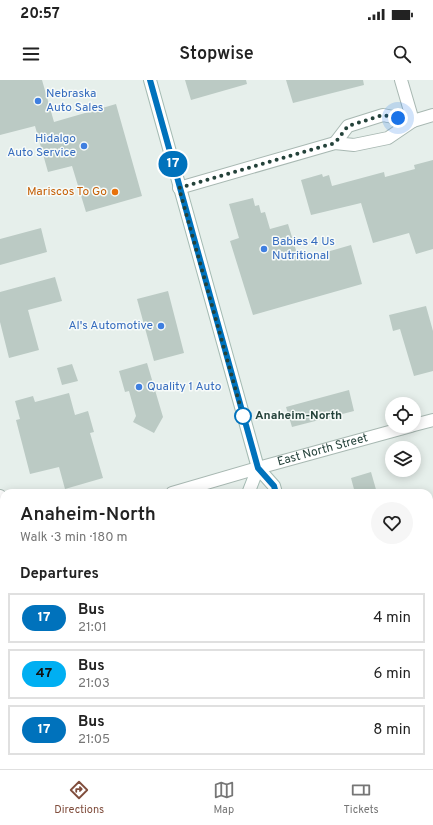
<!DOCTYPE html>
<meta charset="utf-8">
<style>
body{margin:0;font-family:Overpass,sans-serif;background:#f6f6f6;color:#222;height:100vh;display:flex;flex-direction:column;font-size:15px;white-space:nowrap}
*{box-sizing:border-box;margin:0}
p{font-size:13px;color:#767676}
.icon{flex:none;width:22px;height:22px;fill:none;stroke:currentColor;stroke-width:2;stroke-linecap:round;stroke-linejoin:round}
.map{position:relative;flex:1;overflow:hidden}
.details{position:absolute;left:0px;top:409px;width:433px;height:280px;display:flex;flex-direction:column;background:#fff;border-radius:12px 12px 0 0;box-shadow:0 2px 10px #0003}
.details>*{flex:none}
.badge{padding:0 8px;border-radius:13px;font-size:14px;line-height:26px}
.fabs{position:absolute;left:385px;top:317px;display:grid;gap:8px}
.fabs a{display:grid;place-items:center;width:36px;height:36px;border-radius:50%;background:#fff;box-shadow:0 2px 10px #0003;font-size:20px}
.you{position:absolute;width:20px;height:20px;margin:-10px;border:3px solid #fff;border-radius:50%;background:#1a73e8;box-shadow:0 0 0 6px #1a73e833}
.map>.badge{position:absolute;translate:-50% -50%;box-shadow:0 0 0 2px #fff}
h2{padding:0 20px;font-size:15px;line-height:36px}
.round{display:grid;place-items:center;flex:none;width:42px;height:42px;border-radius:21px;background:#f6f6f6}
.summary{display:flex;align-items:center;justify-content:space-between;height:68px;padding:0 20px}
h1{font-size:19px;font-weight:600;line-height:30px}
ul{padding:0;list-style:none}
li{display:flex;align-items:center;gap:12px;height:50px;margin:0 8px 6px;padding:0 12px;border:2px solid #e0e0e0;border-radius:0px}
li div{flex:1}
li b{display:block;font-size:15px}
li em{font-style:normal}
li .badge{min-width:44px;font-weight:700;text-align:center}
.status{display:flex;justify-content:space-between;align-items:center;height:28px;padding:0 20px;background:#fff;direction:ltr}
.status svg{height:11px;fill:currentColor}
header{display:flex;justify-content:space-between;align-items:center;height:52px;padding:0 20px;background:#fff;font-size:18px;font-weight:600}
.tab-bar{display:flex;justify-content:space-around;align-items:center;height:56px;border-top:1px solid #e0e0e0;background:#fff;font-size:11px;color:#767676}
.tab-bar a{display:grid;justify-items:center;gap:2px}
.tab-bar .current{color:#804e3d}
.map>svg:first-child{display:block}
.building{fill:#bbcac4}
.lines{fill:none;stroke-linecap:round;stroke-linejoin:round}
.minor-casing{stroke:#a8b8b2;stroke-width:14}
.tertiary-casing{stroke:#a8b8b2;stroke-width:14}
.secondary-casing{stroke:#a4bbb3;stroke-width:14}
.minor{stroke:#fff;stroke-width:12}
.tertiary{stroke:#fff;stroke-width:12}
.secondary{stroke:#fff;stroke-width:12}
.line-casing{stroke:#fff;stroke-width:9}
.line{stroke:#0072bc;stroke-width:6}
.walk{stroke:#24423a;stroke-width:4;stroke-dasharray:0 7.2}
.shop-dot{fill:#3f7fe0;stroke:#f7fbf9;stroke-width:1.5}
.food-dot{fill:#e8710a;stroke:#f7fbf9;stroke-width:1.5}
.stop-dot{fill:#fff;stroke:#0072bc;stroke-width:2}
.labels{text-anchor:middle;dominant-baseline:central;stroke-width:3;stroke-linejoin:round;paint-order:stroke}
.shop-label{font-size:12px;fill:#366cbe;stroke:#f7fbf9;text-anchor:start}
.food-label{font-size:12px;fill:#c56008;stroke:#f7fbf9;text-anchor:end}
.stop-label{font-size:12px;font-weight:bold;fill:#24423a;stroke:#f7fbf9;text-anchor:start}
.street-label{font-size:12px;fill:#24423a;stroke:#f7fbf9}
</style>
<div class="status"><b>20:57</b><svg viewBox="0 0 49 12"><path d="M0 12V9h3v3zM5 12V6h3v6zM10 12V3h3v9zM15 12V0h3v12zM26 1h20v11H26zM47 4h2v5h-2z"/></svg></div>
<header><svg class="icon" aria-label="menu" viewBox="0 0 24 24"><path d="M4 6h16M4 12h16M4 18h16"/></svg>Stopwise<svg class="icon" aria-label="search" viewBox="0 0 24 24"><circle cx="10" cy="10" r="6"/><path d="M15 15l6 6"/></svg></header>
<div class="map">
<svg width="433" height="689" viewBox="0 0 433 689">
<rect width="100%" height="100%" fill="#e6efeb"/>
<path class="building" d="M 0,0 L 42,0 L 54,42 L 116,24 L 142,116 L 86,132 L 72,86 L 48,92 L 35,46 L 0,55 Z
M 185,0 L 246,0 L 247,4 L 191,20 Z
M 286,0 L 363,0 L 364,5 L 293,23 Z
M 433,80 L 433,169 L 416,174 L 409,153 L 373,163 L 361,123 L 311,135 L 301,100 L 322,94 L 323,97 L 329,95 L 332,106 L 384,92 L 385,97 L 415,89 L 414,85 Z
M 253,118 L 255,126 L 259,125 L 261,133 L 265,132 L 270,149 L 288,144 L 299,180 L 351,165 L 362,204 L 253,235 L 230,161 L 239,158 L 229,124 Z
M 41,148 L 47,172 L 0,185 L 0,159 Z
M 55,197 L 62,221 L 28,230 L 39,270 L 9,278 L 0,242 L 0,212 Z
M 168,211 L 184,273 L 154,281 L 137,219 Z
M 426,226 L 433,251 L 433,291 L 414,296 L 400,249 L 393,251 L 389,235 Z
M 147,283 L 163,337 L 154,353 L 133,342 L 136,336 L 129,311 L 125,312 L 119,291 Z
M 72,284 L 78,301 L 62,305 L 57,288 Z
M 349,310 L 354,331 L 292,347 L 286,327 Z
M 69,313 L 75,335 L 88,331 L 94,352 L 90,353 L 103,398 L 65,409 L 59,387 L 30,394 L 16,340 L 20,339 L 15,321 L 33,316 L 35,322 Z
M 371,392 L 377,413 L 355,413 L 351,398 Z"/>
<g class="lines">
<defs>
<g id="minor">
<path d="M 401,0 L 413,41"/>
<path d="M 335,63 L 348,46 L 383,35 L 413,41"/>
<path d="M 179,108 L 335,63 L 354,65 L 388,58 L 413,41 L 433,35"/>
<path d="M 414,345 L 433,340"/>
<path id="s1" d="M 258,388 L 411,346"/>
<path d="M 0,416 L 4,431"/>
<path d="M 76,685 L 78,689"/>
</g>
<path id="tertiary" d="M 172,413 L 258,388
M 0,461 L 4,460"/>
<path id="secondary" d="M 150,0 L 258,388 L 274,406 L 276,413
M 249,413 L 249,411 L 258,388
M 325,685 L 326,689
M 351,685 L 353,689"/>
</defs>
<use href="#minor" class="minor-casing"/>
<use href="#tertiary" class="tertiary-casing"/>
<use href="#secondary" class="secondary-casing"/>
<use href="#minor" class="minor"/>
<use href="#tertiary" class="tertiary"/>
<use href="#secondary" class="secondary"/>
</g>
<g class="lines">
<defs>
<path id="line" d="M 150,0 L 258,388 L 274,406 L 276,413"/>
</defs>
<use href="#line" class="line-casing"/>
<use href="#line" class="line"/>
<path class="walk" d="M 243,336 L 179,108 L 335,63 L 348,46 L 383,35 L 398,38"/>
</g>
<g class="shop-dot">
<circle cx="38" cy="21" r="4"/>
<circle cx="84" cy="66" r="4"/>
<circle cx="264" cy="169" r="4"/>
<circle cx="161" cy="246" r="4"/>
<circle cx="139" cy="307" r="4"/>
</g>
<circle class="food-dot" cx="115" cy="112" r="4"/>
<circle class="stop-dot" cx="243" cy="336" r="8"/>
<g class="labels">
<g class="shop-label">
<text x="46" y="14">Nebraska<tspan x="46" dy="14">Auto Sales</tspan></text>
<text x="76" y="59" text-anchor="end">Hidalgo<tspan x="76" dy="14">Auto Service</tspan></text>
<text x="272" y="162">Babies 4 Us<tspan x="272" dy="14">Nutritional</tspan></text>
<text x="153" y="246" text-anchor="end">Al's Automotive</text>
<text x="147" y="307">Quality 1 Auto</text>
</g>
<g class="food-label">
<text x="107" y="112">Mariscos To Go</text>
</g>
<g class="stop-label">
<text x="255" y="336">Anaheim-North</text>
</g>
<g class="street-label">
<text stroke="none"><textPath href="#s1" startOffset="67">East North Street</textPath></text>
</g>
</g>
</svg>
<div class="fabs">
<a><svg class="icon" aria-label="locate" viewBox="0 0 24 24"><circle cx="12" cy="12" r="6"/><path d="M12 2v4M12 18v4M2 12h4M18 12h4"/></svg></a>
<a><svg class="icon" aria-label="layers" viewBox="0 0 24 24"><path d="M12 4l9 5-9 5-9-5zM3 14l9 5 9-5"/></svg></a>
</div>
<div class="you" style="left:398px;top:38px"></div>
<b class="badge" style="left:173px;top:84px;background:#0072bc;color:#fff">17</b>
<section class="details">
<div class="summary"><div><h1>Anaheim-North</h1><p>Walk · 3 min · 180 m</p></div><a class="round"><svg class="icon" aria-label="heart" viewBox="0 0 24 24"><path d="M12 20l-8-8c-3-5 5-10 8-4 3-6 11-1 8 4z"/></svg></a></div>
<h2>Departures</h2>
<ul>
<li><span class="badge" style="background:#0072bc;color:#fff">17</span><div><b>Bus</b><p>21:01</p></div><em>4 min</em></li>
<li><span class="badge" style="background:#00aff2;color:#111">47</span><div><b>Bus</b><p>21:03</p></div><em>6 min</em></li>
<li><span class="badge" style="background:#0072bc;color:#fff">17</span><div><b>Bus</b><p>21:05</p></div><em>8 min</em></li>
</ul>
</section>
</div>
<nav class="tab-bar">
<a class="current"><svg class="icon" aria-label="directions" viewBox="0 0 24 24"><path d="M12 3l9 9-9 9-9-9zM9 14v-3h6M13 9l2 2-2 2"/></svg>Directions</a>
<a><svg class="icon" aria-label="map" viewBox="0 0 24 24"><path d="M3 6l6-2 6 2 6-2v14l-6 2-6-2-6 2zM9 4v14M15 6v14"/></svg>Map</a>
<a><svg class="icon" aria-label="tickets" viewBox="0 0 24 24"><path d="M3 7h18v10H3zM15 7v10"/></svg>Tickets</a>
</nav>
